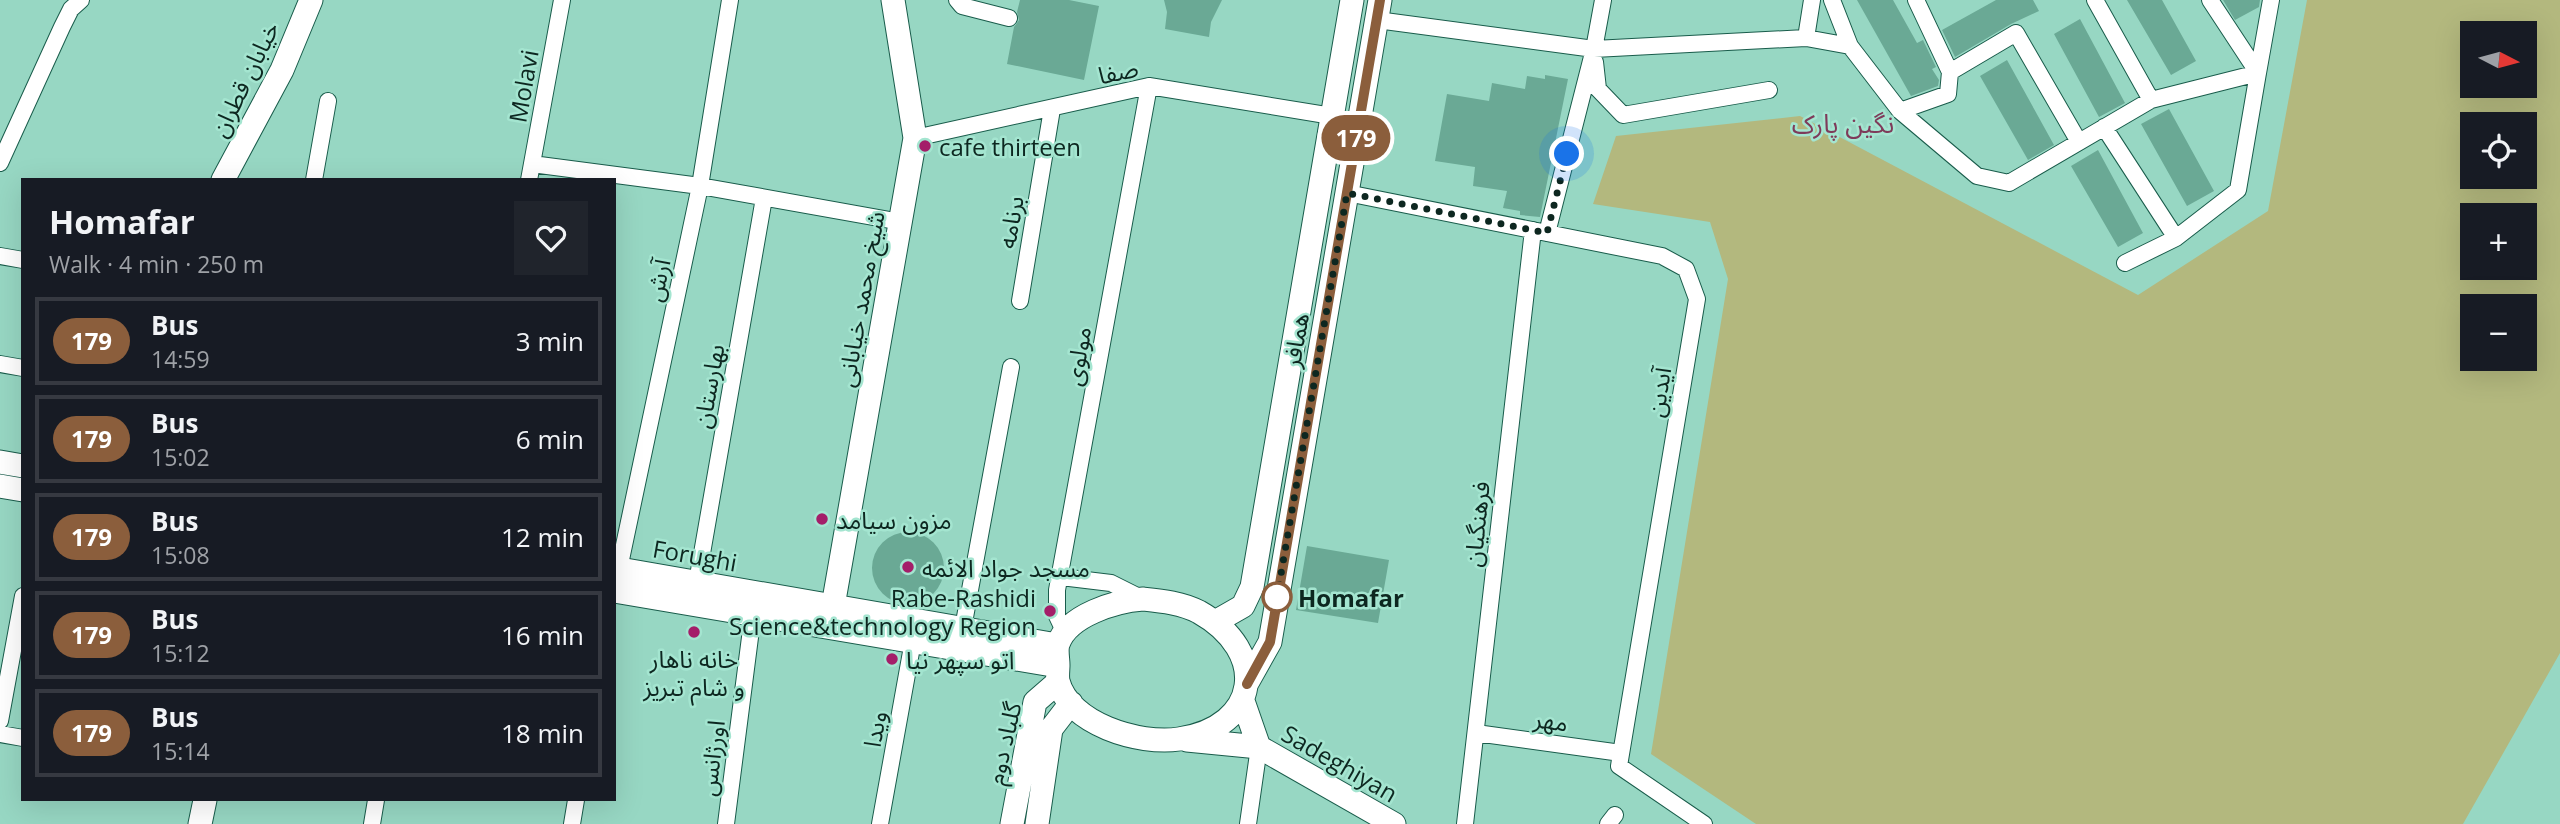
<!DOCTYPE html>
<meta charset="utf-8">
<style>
body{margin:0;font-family:"Open Sans","Noto Sans Arabic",sans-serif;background:#20242c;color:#f1f3f6;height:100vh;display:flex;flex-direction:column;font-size:26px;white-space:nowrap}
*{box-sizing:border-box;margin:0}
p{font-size:23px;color:#9ea1a6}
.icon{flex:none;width:38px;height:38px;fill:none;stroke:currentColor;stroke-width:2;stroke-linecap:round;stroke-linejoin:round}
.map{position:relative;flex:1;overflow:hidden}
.drawer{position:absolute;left:21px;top:178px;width:595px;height:623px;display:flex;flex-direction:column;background:#171b24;border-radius:0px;box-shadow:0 7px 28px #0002}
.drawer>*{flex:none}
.badge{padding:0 14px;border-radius:23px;font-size:24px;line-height:46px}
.needle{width:46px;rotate:96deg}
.buttons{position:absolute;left:2460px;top:21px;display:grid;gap:14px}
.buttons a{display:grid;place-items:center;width:77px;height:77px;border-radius:0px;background:#171b24;box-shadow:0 7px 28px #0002;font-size:35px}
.you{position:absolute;width:35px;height:35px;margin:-18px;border:5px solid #fff;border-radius:50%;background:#1a73e8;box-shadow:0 0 0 10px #1a73e833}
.map>.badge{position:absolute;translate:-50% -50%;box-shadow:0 0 0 4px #fff}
.round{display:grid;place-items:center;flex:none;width:74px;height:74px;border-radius:0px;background:#20242c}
.overview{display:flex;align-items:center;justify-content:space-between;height:119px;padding:0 28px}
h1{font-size:33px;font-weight:700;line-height:52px}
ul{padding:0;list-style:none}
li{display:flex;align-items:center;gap:21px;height:88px;margin:0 14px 10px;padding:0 14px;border:4px solid #363941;border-radius:0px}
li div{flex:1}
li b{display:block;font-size:26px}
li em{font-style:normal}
li .badge{min-width:77px;font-weight:700;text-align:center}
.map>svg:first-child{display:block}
.green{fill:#b3b87e;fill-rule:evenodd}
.building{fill:#6aa995}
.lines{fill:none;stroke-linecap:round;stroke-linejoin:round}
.street-casing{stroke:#195c4b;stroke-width:18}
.secondary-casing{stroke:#195c4b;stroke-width:25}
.street{stroke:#fff;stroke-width:16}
.secondary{stroke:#fff;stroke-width:23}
.line-casing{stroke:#fff;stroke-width:16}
.line{stroke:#8b5e3c;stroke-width:10}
.walk{stroke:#0d2720;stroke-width:7;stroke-dasharray:0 12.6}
.poi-dot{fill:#a41e69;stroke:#a4e5d0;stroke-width:2.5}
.stop-dot{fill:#fff;stroke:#8b5e3c;stroke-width:3.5}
.labels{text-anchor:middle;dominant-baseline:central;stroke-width:5;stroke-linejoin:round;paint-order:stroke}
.street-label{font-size:24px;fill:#0d2720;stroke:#a4e5d0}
.poi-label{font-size:24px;fill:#0d2720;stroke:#a4e5d0;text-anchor:start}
.stop-label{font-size:24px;font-weight:bold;fill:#0d2720;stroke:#a4e5d0;text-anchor:start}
.neighbourhood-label{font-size:26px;fill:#7e3b5a;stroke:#a4e5d0}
</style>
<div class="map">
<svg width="2560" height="824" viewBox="0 0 2560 824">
<rect width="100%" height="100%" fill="#97d7c3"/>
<path class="green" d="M 2307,0 L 2560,0 L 2560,653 L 2463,824 L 1756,824 L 1651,754 L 1728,279 L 1710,222 L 1593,204 L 1616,136 L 1800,116 L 2138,295 L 2268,211 ZM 2473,33 L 2525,33 L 2525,86 L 2473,86 ZM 2473,124 L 2525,124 L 2525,177 L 2473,177 ZM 2473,215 L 2525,215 L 2525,268 L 2473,268 ZM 2473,306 L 2525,306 L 2525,359 L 2473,359 Z"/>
<path class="building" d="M 1020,0 L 1069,0 L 1099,6 L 1084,80 L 1007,64 L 1014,27 L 1019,20 L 1017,12 Z
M 1164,0 L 1222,0 L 1211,22 L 1209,37 L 1165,29 L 1167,12 Z
M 1857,0 L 1893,0 L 1917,43 L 1923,40 L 1936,67 L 1932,69 L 1939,80 L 1938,86 L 1911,96 Z
M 1996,0 L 2033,0 L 2039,11 L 2011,24 L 1955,57 L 1942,30 Z
M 2127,0 L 2162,0 L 2196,61 L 2171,75 Z
M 2223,0 L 2260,0 L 2259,7 L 2235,20 Z
M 2080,19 L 2125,103 L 2099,117 L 2054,34 Z
M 2007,60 L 2054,145 L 2028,160 L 1980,76 Z
M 1545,75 L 1568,79 L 1540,217 L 1520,215 L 1520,211 L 1503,208 L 1507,191 L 1473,186 L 1475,167 L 1435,161 L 1447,94 L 1489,101 L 1492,83 L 1525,89 L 1527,76 L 1545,79 Z
M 2169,109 L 2214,191 L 2187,206 L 2141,124 Z
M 2098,150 L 2143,233 L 2118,247 L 2071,166 Z
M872 568a36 36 0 1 1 72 0a36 36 0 1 1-72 0Z
M 1307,546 L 1389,560 L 1378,623 L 1296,610 Z"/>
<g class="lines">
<defs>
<path id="street" d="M 957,0 L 962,6 L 1009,18
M 1832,0 L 1850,46 L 1900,111 L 1977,176 L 2009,183 L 2151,100 L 2258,73 L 2271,0
M 1916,0 L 1950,72
M 2095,0 L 2151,100
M 1377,20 L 1594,49 L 1806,38 L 1850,46
M 1806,38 L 1812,0
M 1595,62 L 1598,89 L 1623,115 L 1769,90
M 1900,111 L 1948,94 L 1950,72 L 2016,33 L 2079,142
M 2104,127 L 2176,238 L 2238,190 L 2258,73 L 2210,0
M 915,138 L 1149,86 L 1332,116
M 0,163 L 62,27 L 71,9 L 81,0
M 532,164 L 700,186 L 901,222
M 314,180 L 328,101
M 529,180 L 562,0
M 1347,193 L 1662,256 L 1686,269 L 1697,299 L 1619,766 L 1704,824
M 1547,233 L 1594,49 L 1603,0
M 0,256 L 23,260
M 2125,263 L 2176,238
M 1020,301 L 1052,109
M 0,364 L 23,368
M 619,569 L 700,186 L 730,0
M 1061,577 L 1111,583 L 1143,599
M 697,582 L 764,198
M 963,628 L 1011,367
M 1065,633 L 1057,616 L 1057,590 L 1149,86
M 0,721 L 23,596
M 1476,733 L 1621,753
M 0,734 L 23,738
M 372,824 L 376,800
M 572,824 L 576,800
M 726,824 L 753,614
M 880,824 L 913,641
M 1248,824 L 1259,747
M 1465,824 L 1533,230
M 1608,824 L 1615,815"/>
<path id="secondary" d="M 223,180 L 282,70 L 311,0
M 0,462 L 23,466
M 0,486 L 23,490
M 614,568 L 1057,645
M 614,591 L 1058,666
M 1143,599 C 1162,601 1182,603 1199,612 C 1270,652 1260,727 1179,739 C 1139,745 1069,724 1058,681 C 1057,676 1058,670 1058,665 C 1058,659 1056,650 1058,644 C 1068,615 1116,601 1143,599 Z
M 833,606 L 915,138 L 893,0
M 1215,622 L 1243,606 L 1252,587 L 1352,0
M 1247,683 L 1270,642 L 1380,0
M 1243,701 L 1259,747
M 1187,740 L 1259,747 L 1394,824
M 200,824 L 205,800
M 1012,824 L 1035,702 L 1058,682
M 1037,824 L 1051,729 L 1071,703"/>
</defs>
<use href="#street" class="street-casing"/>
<use href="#secondary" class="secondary-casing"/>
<use href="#street" class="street"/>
<use href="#secondary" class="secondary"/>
</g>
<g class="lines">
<defs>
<path id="line" d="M 1247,684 L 1270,642 L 1380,0"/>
</defs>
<use href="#line" class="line-casing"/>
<use href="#line" class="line"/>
<path class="walk" d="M 1277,597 L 1347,193 L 1547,233 L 1567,154"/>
</g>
<g class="poi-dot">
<circle cx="925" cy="146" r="7"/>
<circle cx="822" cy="519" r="7"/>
<circle cx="908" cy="567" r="7"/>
<circle cx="1050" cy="611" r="7"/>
<circle cx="694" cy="632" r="7"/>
<circle cx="892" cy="659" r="7"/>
</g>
<circle class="stop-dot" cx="1277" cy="597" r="14"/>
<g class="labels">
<g class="street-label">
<text transform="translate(1118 71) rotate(-12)">صفا</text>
<text transform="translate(244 79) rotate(-64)">خیابان قطران</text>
<text transform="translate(523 86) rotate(-80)">Molavi</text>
<text transform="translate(1010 222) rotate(-80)">برنامه</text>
<text transform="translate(657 280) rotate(-78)">آرش</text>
<text transform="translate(860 299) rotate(-80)">شیخ محمد خیابانی</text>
<text transform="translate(1295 340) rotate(-80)">همافر</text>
<text transform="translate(1077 356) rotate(-80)">مولوی</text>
<text transform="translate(708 386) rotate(-80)">بهارستان</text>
<text transform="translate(1658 392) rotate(-81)">آیدین</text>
<text transform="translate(1476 524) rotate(-84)">فرهنگیان</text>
<text transform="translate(695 555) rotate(10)">Forughi</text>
<text transform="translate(1551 720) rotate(8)">مهر</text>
<text transform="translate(874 729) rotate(-80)">ویدا</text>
<text transform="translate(1003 743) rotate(-77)">گلباد دوم</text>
<text transform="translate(711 758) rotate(-83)">اورژانس</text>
<text transform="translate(1340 763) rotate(30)">Sadeghiyan</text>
</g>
<g class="poi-label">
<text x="939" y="146">cafe thirteen</text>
<text x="836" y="519">مزون سیامد</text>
<text x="922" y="567">مسجد جواد الائمه</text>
<text x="1036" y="597" text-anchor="end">Rabe-Rashidi<tspan x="1036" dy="28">Science&amp;technology Region</tspan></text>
<text x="694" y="658" text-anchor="middle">خانه ناهار<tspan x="694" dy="28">و شام تبریز</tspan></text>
<text x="906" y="659">اتو سپهر نیا</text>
</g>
<g class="stop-label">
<text x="1298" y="597">Homafar</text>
</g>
<g class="neighbourhood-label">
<text x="1843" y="123">نگین پارک</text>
</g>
</g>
</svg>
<div class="buttons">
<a><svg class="needle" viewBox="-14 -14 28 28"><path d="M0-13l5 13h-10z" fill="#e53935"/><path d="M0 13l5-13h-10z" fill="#9ea1a6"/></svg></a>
<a><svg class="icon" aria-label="locate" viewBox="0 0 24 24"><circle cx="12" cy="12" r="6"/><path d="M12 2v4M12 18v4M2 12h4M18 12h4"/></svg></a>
<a>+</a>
<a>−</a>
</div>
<div class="you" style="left:1567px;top:154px"></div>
<b class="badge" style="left:1356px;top:138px;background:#8b5e3c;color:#fff">179</b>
<section class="drawer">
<div class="overview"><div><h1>Homafar</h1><p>Walk · 4 min · 250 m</p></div><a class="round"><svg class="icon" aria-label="heart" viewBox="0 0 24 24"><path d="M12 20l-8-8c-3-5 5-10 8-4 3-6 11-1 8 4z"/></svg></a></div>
<ul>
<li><span class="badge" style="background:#8b5e3c;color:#fff">179</span><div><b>Bus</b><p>14:59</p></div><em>3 min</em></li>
<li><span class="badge" style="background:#8b5e3c;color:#fff">179</span><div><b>Bus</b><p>15:02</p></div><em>6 min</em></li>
<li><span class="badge" style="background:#8b5e3c;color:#fff">179</span><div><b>Bus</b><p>15:08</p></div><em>12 min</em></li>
<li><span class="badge" style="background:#8b5e3c;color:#fff">179</span><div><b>Bus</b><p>15:12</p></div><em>16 min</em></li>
<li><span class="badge" style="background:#8b5e3c;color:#fff">179</span><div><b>Bus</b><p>15:14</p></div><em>18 min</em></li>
</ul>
</section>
</div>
